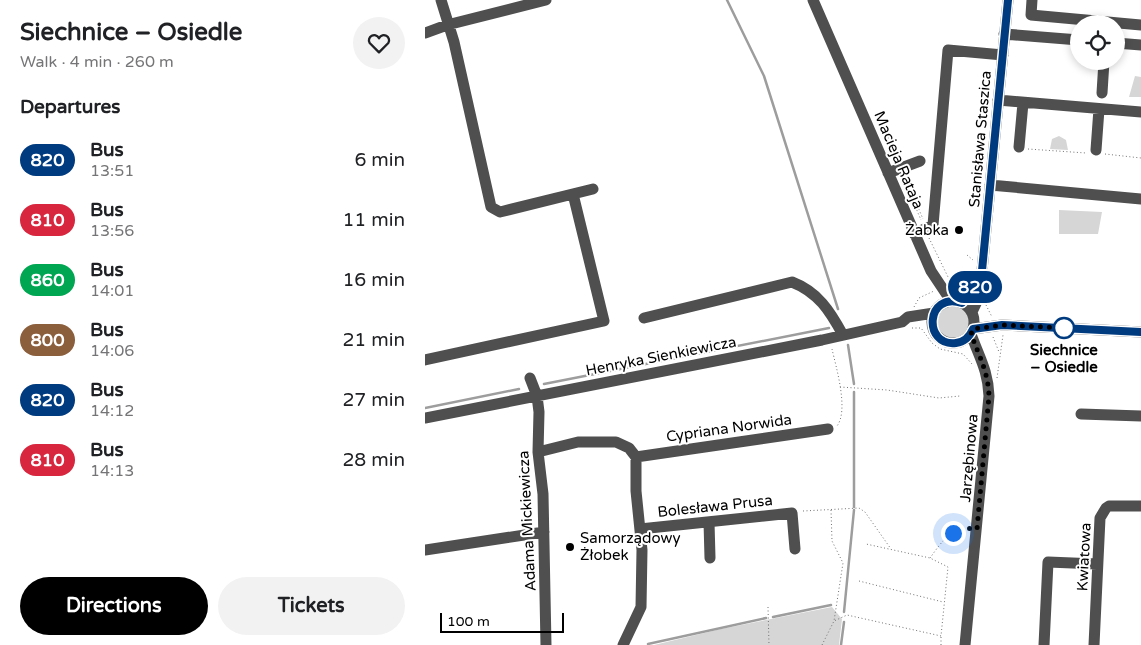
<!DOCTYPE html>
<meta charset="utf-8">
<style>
body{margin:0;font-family:"Varela Round",sans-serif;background:#f2f2f2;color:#202124;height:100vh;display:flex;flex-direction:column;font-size:19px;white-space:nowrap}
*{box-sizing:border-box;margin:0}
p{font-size:16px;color:#757577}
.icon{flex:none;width:28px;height:28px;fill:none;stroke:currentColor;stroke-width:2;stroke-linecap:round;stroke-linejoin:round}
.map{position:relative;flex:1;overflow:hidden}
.drawer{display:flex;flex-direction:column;background:#fff;width:425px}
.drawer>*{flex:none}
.badge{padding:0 10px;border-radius:16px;font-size:18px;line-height:32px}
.tools{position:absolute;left:645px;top:15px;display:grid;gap:10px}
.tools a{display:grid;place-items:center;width:55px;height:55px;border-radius:50%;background:#fff;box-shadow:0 2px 8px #0003;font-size:25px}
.scale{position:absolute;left:15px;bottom:12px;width:124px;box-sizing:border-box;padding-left:5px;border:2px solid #000;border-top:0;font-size:14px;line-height:18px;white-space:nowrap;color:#000;-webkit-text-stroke:4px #fff;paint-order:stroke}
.you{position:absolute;width:25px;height:25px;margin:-12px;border:4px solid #fff;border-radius:50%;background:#1a73e8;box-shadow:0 0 0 8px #1a73e833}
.map>.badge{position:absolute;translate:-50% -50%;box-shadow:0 0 0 2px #fff}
h2{padding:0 20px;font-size:19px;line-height:45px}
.round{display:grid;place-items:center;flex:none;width:52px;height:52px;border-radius:26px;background:#f2f2f2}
.summary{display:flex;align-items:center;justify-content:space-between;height:85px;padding:0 20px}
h1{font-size:24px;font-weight:700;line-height:38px}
.action{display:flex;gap:10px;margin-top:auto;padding:10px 20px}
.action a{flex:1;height:58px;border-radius:30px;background:#000;color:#fff;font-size:20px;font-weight:700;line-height:58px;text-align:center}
.action a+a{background:#f2f2f2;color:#202124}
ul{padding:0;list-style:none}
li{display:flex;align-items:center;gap:15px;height:60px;padding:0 20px}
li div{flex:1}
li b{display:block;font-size:19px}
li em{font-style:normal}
li .badge{min-width:55px;font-weight:700;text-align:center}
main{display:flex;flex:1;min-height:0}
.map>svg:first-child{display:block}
.green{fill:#d6d6d6}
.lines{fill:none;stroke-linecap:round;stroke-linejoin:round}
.stream{stroke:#9d9d9d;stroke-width:2.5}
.path{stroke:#717171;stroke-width:1;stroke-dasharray:1 2.5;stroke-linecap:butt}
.minor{stroke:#4f4f4f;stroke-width:11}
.line-casing{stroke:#fff;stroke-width:11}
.line{stroke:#003b80;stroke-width:8}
.walk{stroke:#000;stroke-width:5;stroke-dasharray:0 9}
.poi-dot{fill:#000;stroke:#fff;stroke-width:2}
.stop-dot{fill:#fff;stroke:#003b80;stroke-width:2.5}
.labels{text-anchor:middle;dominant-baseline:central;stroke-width:4;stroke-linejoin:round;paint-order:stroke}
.street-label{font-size:15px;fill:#000;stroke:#fff}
.poi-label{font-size:15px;fill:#000;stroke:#fff;text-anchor:end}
.stop-label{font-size:15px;font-weight:bold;fill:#000;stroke:#fff}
</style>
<main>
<section class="drawer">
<div class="summary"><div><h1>Siechnice – Osiedle</h1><p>Walk · 4 min · 260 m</p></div><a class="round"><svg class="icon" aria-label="heart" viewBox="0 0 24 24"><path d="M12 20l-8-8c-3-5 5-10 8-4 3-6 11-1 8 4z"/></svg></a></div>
<h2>Departures</h2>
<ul>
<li><span class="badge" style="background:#003b80;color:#fff">820</span><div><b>Bus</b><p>13:51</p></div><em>6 min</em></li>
<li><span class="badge" style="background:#d7263d;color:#fff">810</span><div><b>Bus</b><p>13:56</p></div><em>11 min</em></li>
<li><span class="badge" style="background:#00a651;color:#fff">860</span><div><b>Bus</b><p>14:01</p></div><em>16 min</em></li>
<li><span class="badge" style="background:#8b5e3c;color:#fff">800</span><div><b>Bus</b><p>14:06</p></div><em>21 min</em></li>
<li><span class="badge" style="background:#003b80;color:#fff">820</span><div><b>Bus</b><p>14:12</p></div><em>27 min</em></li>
<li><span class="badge" style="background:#d7263d;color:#fff">810</span><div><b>Bus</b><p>14:13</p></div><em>28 min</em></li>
</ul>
<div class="action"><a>Directions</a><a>Tickets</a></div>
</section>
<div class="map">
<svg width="716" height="645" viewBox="0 0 716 645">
<rect width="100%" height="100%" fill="#fff"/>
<path class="green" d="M 710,76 L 716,77 L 716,97 L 704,97 Z
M 634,136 L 641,140 L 643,150 L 625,149 L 627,139 Z
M 634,210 L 677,212 L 673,234 L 634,234 Z
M512 322a16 16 0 1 1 32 0a16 16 0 1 1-32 0Z
M 407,607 L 417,619 L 414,645 L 229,645 L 296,629 Z"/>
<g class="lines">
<path class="stream" d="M 302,0 L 339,76 L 413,309
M 423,345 L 429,384
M 119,384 L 404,328
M 429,392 L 429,507
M 0,408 L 94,389
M 419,612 L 429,510
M 348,617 L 406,605
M 223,644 L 341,618
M 416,645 L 419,622"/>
<path class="path" d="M 452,117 L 454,117 L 473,159
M 452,118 L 470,161
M 603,149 L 661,153
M 680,154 L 716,158
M 480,177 L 498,219
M 478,178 L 496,220
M 504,238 L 524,279
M 542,255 L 548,260
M 567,278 L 576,280
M 526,284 L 545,276
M 561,305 L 567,317
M 489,307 L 494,298 L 509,291
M 487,328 L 496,328 L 507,343 L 515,349 L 538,354 L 547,364
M 568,337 L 574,352
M 407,349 C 411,367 424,410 412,426
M 572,378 L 578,335
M 415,387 L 462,390 L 514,398 L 535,396
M 406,510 L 407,541 L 418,563 L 409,621
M 378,511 L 434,508 L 440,512 L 466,549
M 505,558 C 513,547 526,527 541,528
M 434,581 L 518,602
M 343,607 L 344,645
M 397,645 L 409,621 L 422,615 L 516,636 L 523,567 L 505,558 L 441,544
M 516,645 L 516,636"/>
<path class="minor" d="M 16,0 L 29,42 L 66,207 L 75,212 L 168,189
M 388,0 L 506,271 L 526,301
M 607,0 L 606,15 L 716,25
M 0,33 L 22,25 L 121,0
M 579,34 L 654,40
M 691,43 L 716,45
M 677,93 L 679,61
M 573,100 L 716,112
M 594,147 L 598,103
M 671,150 L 674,109
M 463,173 L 495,161
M 565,185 L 716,199
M 489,234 L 508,225 L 523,50 L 578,55
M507 322a21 21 0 1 1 42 0a21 21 0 1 1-42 0Z
M 537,303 L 556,281
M 547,312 L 557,291 L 556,281 L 583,0
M 219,318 L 367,282 C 393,292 405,311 418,335
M 548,329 L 577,325 L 716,332
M 0,360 L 179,321 L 148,194
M 105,378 L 112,396 L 114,412 L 113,452 L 118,494 L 121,645
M 656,414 L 716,416
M 0,418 L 397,340 L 477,322 L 483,317 L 509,313
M 113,452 L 153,442 L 191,442 L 204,448 L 211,457 L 211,491 L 217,550 L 216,607 L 198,645
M 211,457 L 403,429
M 284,522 L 285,558
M 215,529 L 367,513 L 370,549
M 0,550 L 119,532
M 540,645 L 564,396 C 563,370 554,357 546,334
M 619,645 L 623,562 L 672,564
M 669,645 L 675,518 L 681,508 L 684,506 L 716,506"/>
</g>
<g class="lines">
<defs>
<path id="line" d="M 583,0 L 556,281 L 537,303 C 500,291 498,347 531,343 C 539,342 545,336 548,329 L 577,325 L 716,332"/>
</defs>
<use href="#line" class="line-casing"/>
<use href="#line" class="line"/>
<path class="walk" d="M 528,533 L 536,528 L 552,529 L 564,396 C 563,371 554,356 546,334 L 548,329 L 577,325 L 639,328"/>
</g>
<g class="poi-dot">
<circle cx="534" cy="230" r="5"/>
<circle cx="145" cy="547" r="5"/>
</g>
<circle class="stop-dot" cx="639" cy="328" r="10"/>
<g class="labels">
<g class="street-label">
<text transform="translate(555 139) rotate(-85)">Stanisława Staszica</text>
<text transform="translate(474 160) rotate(67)">Macieja Rataja</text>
<text transform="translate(236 356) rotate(-11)">Henryka Sienkiewicza</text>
<text transform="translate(304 428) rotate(-8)">Cypriana Norwida</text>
<text transform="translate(544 458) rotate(-85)">Jarzębinowa</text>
<text transform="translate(290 506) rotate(-6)">Bolesława Prusa</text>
<text transform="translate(102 521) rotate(-93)">Adama Mickiewicza</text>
<text transform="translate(659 557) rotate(-87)">Kwiatowa</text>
</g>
<g class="poi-label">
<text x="524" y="230">Żabka</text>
<text x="155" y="538" text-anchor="start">Samorządowy<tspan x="155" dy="17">Żłobek</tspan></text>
</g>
<g class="stop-label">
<text x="639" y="350">Siechnice<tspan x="639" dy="17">– Osiedle</tspan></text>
</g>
</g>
</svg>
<div class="tools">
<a><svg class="icon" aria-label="locate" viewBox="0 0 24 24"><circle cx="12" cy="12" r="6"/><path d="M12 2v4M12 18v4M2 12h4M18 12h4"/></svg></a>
</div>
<div class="scale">100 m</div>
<div class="you" style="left:528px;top:533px"></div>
<b class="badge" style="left:550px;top:287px;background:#003b80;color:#fff">820</b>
</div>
</main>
